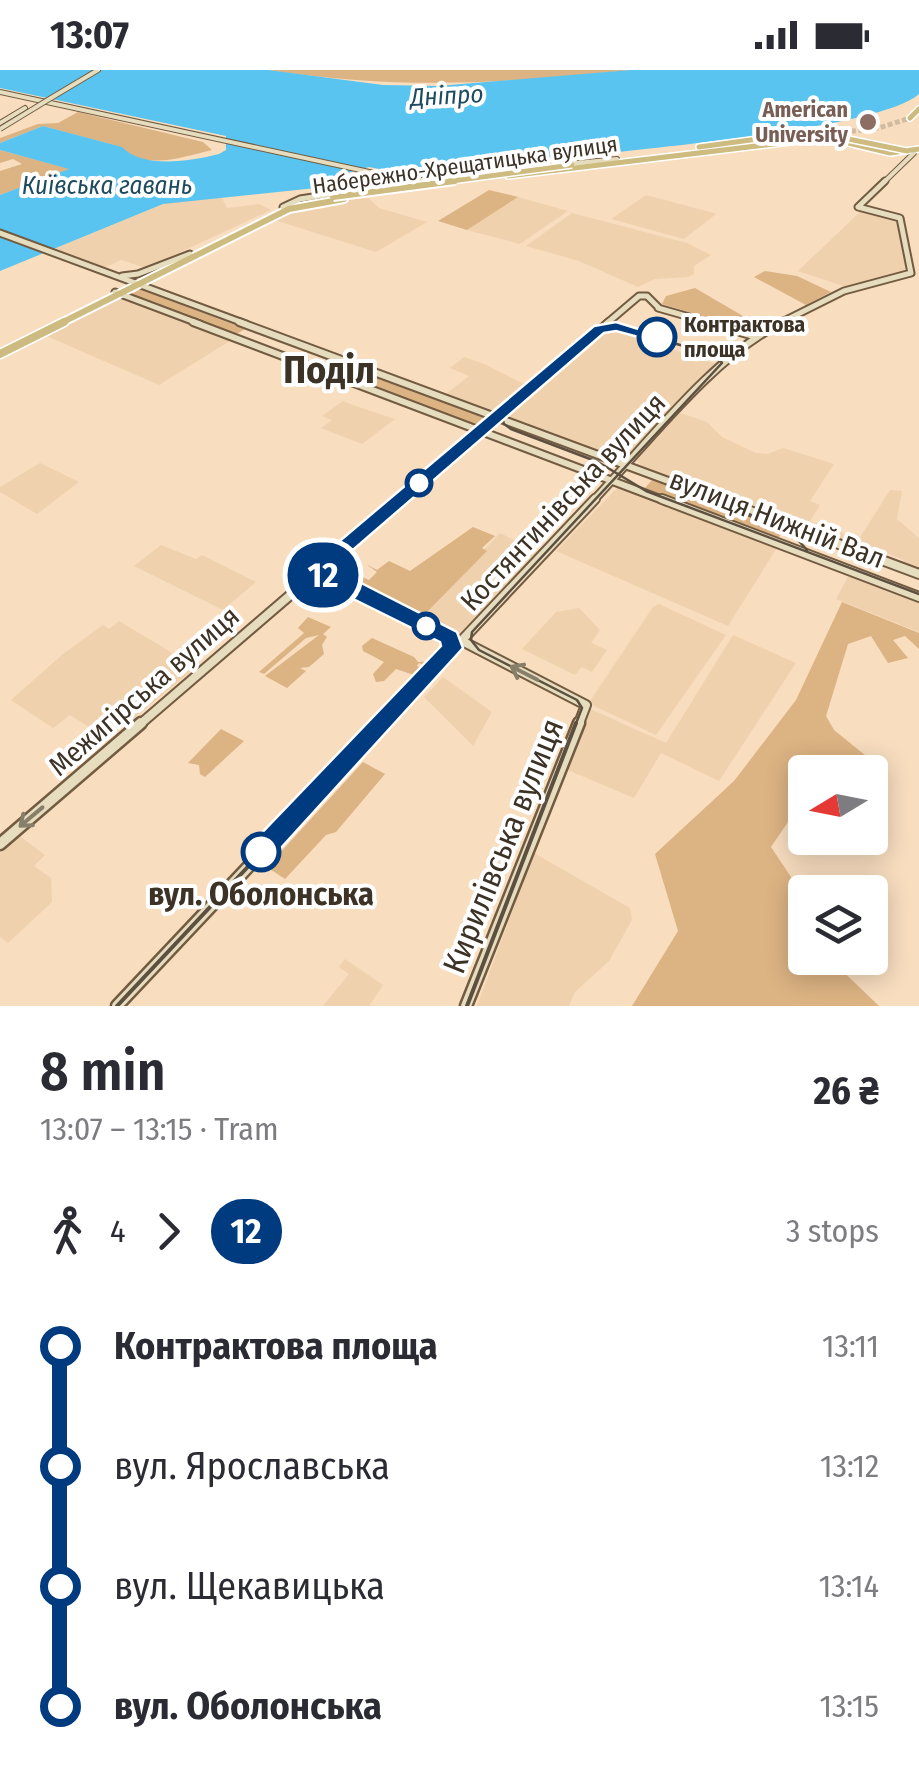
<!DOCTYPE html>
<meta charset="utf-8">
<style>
body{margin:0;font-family:"Fira Sans Condensed",sans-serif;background:#f2f2f3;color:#2b2b33;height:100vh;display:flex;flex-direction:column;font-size:38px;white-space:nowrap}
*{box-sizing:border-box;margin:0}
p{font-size:32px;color:#7c7c81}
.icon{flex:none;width:55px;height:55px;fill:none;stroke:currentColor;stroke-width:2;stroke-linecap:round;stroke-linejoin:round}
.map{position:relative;height:936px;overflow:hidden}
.drawer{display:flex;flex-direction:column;background:#fff;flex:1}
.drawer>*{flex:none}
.badge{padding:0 20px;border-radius:32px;font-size:35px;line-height:65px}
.needle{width:65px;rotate:260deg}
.buttons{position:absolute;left:788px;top:685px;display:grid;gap:20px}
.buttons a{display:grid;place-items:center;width:100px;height:100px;border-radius:10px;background:#fff;box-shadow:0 5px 25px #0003;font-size:50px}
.map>.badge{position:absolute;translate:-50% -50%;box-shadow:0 0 0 5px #fff}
.legs{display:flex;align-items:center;gap:15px;height:110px;padding:0 40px;font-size:32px}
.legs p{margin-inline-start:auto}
.overview{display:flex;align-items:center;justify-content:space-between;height:170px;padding:0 40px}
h1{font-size:55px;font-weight:600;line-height:75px}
ul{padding:0 40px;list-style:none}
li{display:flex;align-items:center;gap:35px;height:120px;font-size:38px}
li i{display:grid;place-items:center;width:15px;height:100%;margin:0 12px;background:currentColor}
li i::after{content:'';width:25px;height:25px;margin:-12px;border:8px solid;border-radius:50%;background:#fff}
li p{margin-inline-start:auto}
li:first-child i{background:linear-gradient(#0000 50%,currentColor 0)}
li:last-child i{background:linear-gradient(currentColor 50%,#0000 0)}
.status{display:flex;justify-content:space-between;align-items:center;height:70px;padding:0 50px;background:#fff;direction:ltr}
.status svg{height:28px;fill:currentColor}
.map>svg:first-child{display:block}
.built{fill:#f0d1ad}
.green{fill:#dcb383}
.water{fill:#58c4ef}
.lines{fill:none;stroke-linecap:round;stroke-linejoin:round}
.primary-tunnel{stroke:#d2bba0;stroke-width:5;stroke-dasharray:5 2.5;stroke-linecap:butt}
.secondary-far4-casing{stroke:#725b41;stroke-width:6}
.secondary-far3-casing{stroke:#725b41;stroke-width:9}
.secondary-far2-casing{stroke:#725b41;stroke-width:10}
.secondary-far1-casing{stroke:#725b41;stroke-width:12}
.secondary-casing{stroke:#725b41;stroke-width:15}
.primary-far2-casing{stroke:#fff;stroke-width:8}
.primary-far1-casing{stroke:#fff;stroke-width:10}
.primary-casing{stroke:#fff;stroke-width:11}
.secondary-far4{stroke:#e6ddbf;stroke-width:4}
.secondary-far3{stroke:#e6ddbf;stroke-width:5}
.secondary-far2{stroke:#e6ddbf;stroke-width:6}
.secondary-far1{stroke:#e6ddbf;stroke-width:8}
.secondary{stroke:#e6ddbf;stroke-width:10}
.primary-far2{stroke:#cebb80;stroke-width:5}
.primary-far1{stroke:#cebb80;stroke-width:6}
.primary{stroke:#cebb80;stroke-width:8}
.tram-far1{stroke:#5d5041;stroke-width:2.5}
.tram{stroke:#5d5041;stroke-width:4}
.secondary-bridge-casing{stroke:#725b41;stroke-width:6;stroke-linecap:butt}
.primary-bridge-far1-casing{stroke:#fff;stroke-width:8;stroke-linecap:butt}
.primary-bridge-casing{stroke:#fff;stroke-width:10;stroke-linecap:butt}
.secondary-bridge{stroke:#e6ddbf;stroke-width:4}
.primary-bridge-far1{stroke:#cebb80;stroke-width:5}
.primary-bridge{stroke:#cebb80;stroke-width:6}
.oneway{stroke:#887f6b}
.line-1{fill:#003b80;stroke:#fff;stroke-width:2.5}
.education-dot{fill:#8d6e63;stroke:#fff;stroke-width:4}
.stop-1-dot{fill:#fff;stroke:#003b80;stroke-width:5}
.labels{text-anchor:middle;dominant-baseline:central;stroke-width:8;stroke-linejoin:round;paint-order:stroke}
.far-education-label{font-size:22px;font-weight:bold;fill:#785e54;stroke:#fff;text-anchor:end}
.far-street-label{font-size:22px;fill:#3c3226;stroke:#fff}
.far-stop-label{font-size:22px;font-weight:bold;fill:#3c3226;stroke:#fff;text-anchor:start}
.far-water-label{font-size:25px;font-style:italic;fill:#1e4b5e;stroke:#fff}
.street-label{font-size:28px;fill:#3c3226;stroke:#fff}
.near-street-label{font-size:32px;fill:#3c3226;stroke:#fff}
.near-stop-label{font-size:32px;font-weight:bold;fill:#3c3226;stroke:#fff}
.district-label{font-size:38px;font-weight:bold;fill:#3c3226;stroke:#fff}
</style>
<div class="status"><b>13:07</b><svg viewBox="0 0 49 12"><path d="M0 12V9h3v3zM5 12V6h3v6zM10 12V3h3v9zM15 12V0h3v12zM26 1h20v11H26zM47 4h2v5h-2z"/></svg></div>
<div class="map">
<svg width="919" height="936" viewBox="0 0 919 936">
<rect width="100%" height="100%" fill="#f8ddbf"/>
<path class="built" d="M 646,125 L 714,143 L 716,144 L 684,169 L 611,149 Z
M 221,126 L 227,138 L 259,134 L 271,140 L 146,198 L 121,190 L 104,198 L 52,180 L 165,133 Z
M 366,126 L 379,138 L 427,152 L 376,182 L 271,149 L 311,134 Z
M 518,127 L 568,141 L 520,174 L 467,160 Z
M 862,140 L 898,150 L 909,201 L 849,218 L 798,201 Z
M 572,143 L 687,173 L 711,185 L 694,196 L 694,204 L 688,207 L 655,209 L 638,217 L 579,191 L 526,176 Z
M 121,227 L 125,228 L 233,269 L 159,315 L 42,264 Z
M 607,258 L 720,295 L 626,392 L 503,347 Z
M 464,287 L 484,294 L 526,315 L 495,342 L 446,324 L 469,306 L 450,298 Z
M 343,331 L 353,335 L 395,349 L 362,374 L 321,358 L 332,350 L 322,346 Z
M 680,343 L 707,352 L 722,367 L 756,383 L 768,384 L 783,378 L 834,394 L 810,431 L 820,435 L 810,451 L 859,469 L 890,420 L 902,421 L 897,449 L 919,468 L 919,502 L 903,496 L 904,490 L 866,475 L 860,482 L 643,398 L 637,390 Z
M 40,393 L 79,412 L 37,444 L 0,422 L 0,417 Z
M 618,417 L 778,476 L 728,556 L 556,481 Z
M 500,463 L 540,483 L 464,563 L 455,565 L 421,547 Z
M 161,475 L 196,489 L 202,485 L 256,512 L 223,540 L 134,496 Z
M 849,505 L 919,530 L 919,562 L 836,529 Z
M 659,534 L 726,565 L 656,665 L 592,635 L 590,631 L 653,537 Z
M 579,538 L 600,560 L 591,573 L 607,580 L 592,602 L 582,597 L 575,605 L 522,579 L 556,542 Z
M 119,551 L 196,597 L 121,659 L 116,657 L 105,667 L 70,645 L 53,658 L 11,630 L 63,584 L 103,555 L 109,559 Z
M 733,565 L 796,593 L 719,711 L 661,683 L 634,728 L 563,698 L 588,638 L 666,673 Z
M 443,607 L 492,642 L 473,676 L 424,627 Z
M 17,764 L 45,785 L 34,796 L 51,808 L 52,832 L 8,873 L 0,867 L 0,779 Z
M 534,783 L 630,838 L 632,850 L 609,891 L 575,922 L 569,936 L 477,936 Z
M 345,889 L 383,915 L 369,936 L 323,936 L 349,904 L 339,897 Z"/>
<path class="green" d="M 268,0 L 631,0 C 504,14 396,20 268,0 Z
M 78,42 L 203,72 L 212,80 C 185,86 145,102 121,77 L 43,56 L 0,73 L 0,68 L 38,54 L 58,53 Z
M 0,80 L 70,99 L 0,125 L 0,101 L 22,94 L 13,89 L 0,93 Z
M 489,120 L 518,127 L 467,160 L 438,151 Z
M 765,201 L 797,206 L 831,222 L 806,235 L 754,207 Z
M 695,218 L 743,246 L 729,254 L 662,234 L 666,226 Z
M 141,219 L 245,259 L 235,265 L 129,225 Z
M 352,299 L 486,348 L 476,355 L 343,305 Z
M 652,410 L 785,459 L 777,470 L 645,418 Z
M 473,457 L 495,466 L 482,478 L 487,481 L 425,544 L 348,507 L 353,503 L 369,510 L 377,502 L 366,494 L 377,500 L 389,491 L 410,501 Z
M 842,532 L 919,563 L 919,579 L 905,566 L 893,570 L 908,588 L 888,593 L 871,566 L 848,574 L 826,646 L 834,660 L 876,694 L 867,697 L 870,702 C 848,702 834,689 814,690 L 805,702 L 805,727 L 771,777 L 805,828 L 805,888 L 829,888 L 879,936 L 632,936 L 678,861 L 655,784 L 734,711 L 796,630 Z
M 308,547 L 331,557 L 323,564 L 327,567 L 322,575 L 324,584 L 309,597 L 300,598 L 306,601 L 287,618 L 265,606 L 319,565 L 306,568 L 264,604 L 259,602 L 304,563 L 298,558 Z
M 372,568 L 414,587 L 418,592 L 434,591 L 428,597 L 419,593 L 417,596 L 423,599 L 417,606 L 396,599 L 384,611 L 376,612 L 373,604 L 384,592 L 363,581 L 362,576 Z
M 221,659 L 244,671 L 205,707 L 200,704 L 199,695 L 188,693 Z
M 363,692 L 385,704 L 336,762 L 326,765 L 285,809 L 267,797 Z"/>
<path class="water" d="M 0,0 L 268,0 L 383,15 L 438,16 L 631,0 L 919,0 L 919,24 C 880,59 644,78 581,86 L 575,82 L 572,84 L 577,86 L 415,106 L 369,97 L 347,103 L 354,107 L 354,114 L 163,134 L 0,201 L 0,125 L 69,99 L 0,80 L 0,73 L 43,56 L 122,77 C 142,99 192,91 219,84 L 226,80 L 226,66 L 0,18 Z"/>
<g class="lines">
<path class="primary-tunnel" d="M 836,63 L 879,58 L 910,48"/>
<defs>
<path id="secondary-far4" d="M 0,22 L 411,111 L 513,100
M 51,28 L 98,0
M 0,53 L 25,38
M 567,94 L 617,89
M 371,106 L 374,113
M 883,113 L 914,83"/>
<path id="secondary-far3" d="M 410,111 L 414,111
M 283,137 L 300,129 L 370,118 L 374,111
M 858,137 L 885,111
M 0,163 L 246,254
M 122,206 L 138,204 L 190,184
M 115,222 L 200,254
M 658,238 L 714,254
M 606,254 L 639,226 L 647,226 L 659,238
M 778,254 L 844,221 L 911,203 L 900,148 L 858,137"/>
<path id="secondary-far2" d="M 193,252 L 668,432
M 239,252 L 725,432
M 705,252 L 754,266
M 399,432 L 609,252
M 592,432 C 647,374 712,287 783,252"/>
<path id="secondary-far1" d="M 662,429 L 919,527
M 718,429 L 919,504
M 462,571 L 586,635 L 578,656
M 138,656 L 402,429
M 381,656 L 595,429"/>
<path id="secondary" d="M 0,774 L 141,653
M 117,936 L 384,653
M 466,936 L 579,653"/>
<path id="primary-far2" d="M 910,48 L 919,39
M 836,70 L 890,83 L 919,79
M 699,77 L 758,69
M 508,106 L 848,65"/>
<path id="primary-far1" d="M 59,254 L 289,139 L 344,129"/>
<path id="primary" d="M 0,284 L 64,252"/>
</defs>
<use href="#secondary-far4" class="secondary-far4-casing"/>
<use href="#secondary-far3" class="secondary-far3-casing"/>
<use href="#secondary-far2" class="secondary-far2-casing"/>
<use href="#secondary-far1" class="secondary-far1-casing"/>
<use href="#secondary" class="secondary-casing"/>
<use href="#primary-far2" class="primary-far2-casing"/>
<use href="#primary-far1" class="primary-far1-casing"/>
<use href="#primary" class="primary-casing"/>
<use href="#secondary-far4" class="secondary-far4"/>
<use href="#secondary-far3" class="secondary-far3"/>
<use href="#secondary-far2" class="secondary-far2"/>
<use href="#secondary-far1" class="secondary-far1"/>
<use href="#secondary" class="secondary"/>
<use href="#primary-far2" class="primary-far2"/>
<use href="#primary-far1" class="primary-far1"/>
<use href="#primary" class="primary"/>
<path class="tram-far1" d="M 501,344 L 504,354 L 511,359 L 598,392 L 646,421 L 919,524
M 722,434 L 788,459 L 807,480
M 380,656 L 453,578 L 449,567 L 326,507 L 321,501 L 323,495 L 600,259 L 623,258 L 717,286 L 722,293 L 472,562 L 471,570 L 479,580 L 577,630 L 582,638 L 575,656"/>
<path class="tram" d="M 117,936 L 383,653
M 467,936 L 576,653"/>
<defs>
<path id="secondary-bridge" d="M 0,59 L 51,28"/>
<path id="primary-bridge-far1" d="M 775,67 L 824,64 L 907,81
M 436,113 L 572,95"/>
<path id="primary-bridge" d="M 333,127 L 455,111"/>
</defs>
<use href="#secondary-bridge" class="secondary-bridge-casing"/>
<use href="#primary-bridge-far1" class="primary-bridge-far1-casing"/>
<use href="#primary-bridge" class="primary-bridge-casing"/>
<use href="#secondary-bridge" class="secondary-bridge"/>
<use href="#primary-bridge-far1" class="primary-bridge-far1"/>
<use href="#primary-bridge" class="primary-bridge"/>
</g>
<defs><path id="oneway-shaft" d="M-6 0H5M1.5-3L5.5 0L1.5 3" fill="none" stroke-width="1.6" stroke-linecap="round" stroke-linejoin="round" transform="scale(2.5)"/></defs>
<g class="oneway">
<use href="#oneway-shaft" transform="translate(524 603) rotate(-153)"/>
<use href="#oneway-shaft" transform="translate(31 747) rotate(140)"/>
</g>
<path class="line-1" d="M 616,252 L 664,267 L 657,272 L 616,261 L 604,263 L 332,498 L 457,562 L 463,578 L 270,790 L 261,793 L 251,790 L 248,782 L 251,774 L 441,576 L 440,572 L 319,512 L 311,501 L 316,491 L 594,256 Z"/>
<circle class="education-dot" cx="868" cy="52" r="10"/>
<g class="stop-1-dot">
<circle cx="657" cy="267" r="18"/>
<circle cx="419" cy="413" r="12"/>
<circle cx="426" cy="556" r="12"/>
<circle cx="261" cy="782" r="18"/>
</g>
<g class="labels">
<g class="far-education-label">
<text x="848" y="39">American<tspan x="848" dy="25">University</tspan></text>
</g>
<g class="far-street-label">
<text transform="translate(465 95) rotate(-8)">Набережно-Хрещатицька вулиця</text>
</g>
<g class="far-stop-label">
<text x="684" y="254">Контрактова<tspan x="684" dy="25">площа</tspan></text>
</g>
<g class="far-water-label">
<text transform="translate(447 26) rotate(-3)">Дніпро</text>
<text x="107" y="116">Київська гавань</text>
</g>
<g class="street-label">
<text transform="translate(563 432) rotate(-47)">Костянтинівська вулиця</text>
<text transform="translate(777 449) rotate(21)">вулиця Нижній Вал</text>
<text transform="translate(144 621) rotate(-41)">Межигірська вулиця</text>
</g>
<g class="near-street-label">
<text transform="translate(503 776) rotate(-68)">Кирилівська вулиця</text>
</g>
<g class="near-stop-label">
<text x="261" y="824">вул. Оболонська</text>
</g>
<g class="district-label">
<text x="329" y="300">Поділ</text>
</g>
</g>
</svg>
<div class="buttons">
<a><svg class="needle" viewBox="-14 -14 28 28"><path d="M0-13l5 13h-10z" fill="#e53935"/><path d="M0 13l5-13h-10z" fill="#7c7c81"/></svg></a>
<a><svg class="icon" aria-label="layers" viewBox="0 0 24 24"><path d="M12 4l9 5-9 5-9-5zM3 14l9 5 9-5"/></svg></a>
</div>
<b class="badge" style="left:323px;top:505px;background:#003b80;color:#fff">12</b>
</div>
<section class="drawer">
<div class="overview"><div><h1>8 min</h1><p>13:07 – 13:15 · Tram</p></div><b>26 ₴</b></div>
<div class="legs"><svg class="icon" aria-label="walk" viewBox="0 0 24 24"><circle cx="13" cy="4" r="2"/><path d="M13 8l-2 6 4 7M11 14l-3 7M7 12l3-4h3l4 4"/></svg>4<svg class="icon" aria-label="forward" viewBox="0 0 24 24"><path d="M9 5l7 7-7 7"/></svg><b class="badge" style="background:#003b80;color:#fff">12</b><p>3 stops</p></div>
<ul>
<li><i style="color:#003b80"></i><b>Контрактова площа</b><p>13:11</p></li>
<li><i style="color:#003b80"></i><span>вул. Ярославська</span><p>13:12</p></li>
<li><i style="color:#003b80"></i><span>вул. Щекавицька</span><p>13:14</p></li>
<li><i style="color:#003b80"></i><b>вул. Оболонська</b><p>13:15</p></li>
</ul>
</section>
